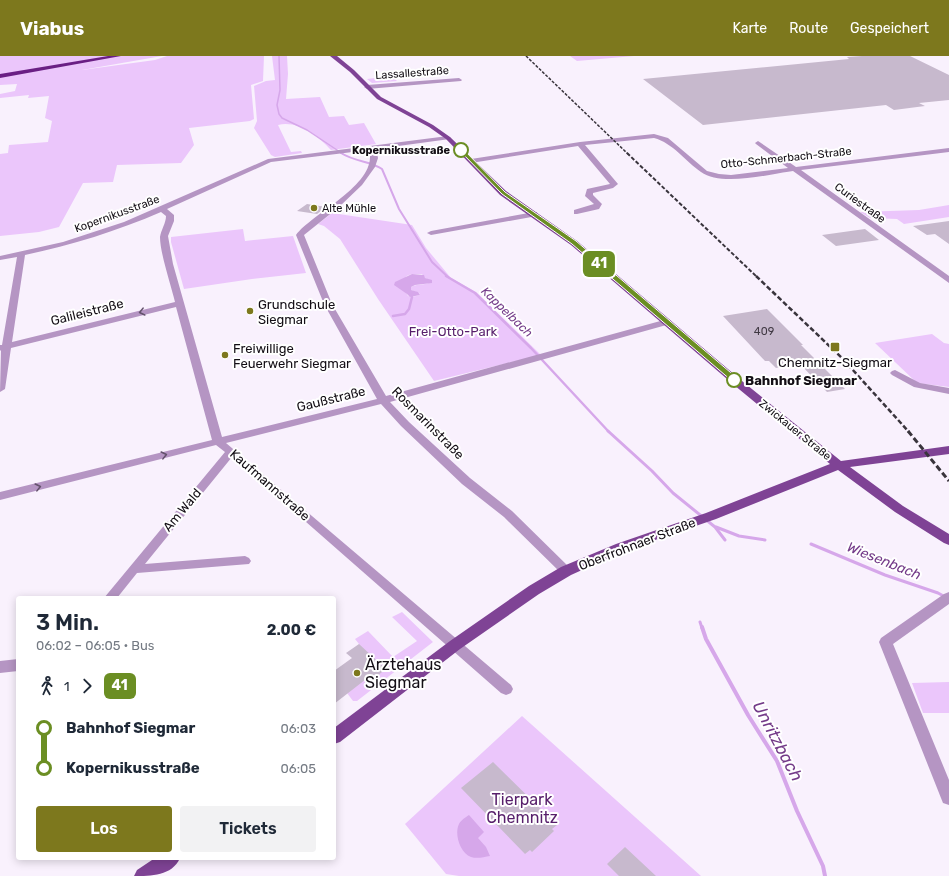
<!DOCTYPE html>
<html lang="de">
<meta charset="utf-8">
<style>
body{margin:0;font-family:Rubik,sans-serif;background:#f2f2f3;color:#1f2937;height:100vh;display:flex;flex-direction:column;font-size:15px;white-space:nowrap}
*{box-sizing:border-box;margin:0}
p{font-size:13px;color:#747a83}
.icon{flex:none;width:22px;height:22px;fill:none;stroke:currentColor;stroke-width:2;stroke-linecap:round;stroke-linejoin:round}
.map{position:relative;flex:1;overflow:hidden}
.panel{position:absolute;left:16px;top:540px;width:320px;height:264px;display:flex;flex-direction:column;background:#fff;border-radius:4px;box-shadow:0 2px 10px #0003}
.panel>*{flex:none}
.badge{padding:0 8px;border-radius:6px;font-size:14px;line-height:26px}
.map>.badge{position:absolute;translate:-50% -50%;box-shadow:0 0 0 2px #fff}
.legs{display:flex;align-items:center;gap:6px;height:44px;padding:0 20px;font-size:13px}
.legs p{margin-inline-start:auto}
.head{display:flex;align-items:center;justify-content:space-between;height:68px;padding:0 20px}
h1{font-size:22px;font-weight:600;line-height:30px}
.action{display:flex;gap:8px;margin-top:auto;padding:8px 20px}
.action a{flex:1;height:46px;border-radius:4px;background:#7d781d;color:#fff;font-size:16px;font-weight:600;line-height:46px;text-align:center}
.action a+a{background:#f2f2f3;color:#1f2937}
ul{padding:0 20px;list-style:none}
li{display:flex;align-items:center;gap:14px;height:40px;font-size:15px}
li i{display:grid;place-items:center;width:6px;height:100%;margin:0 5px;background:currentColor}
li i::after{content:'';width:10px;height:10px;margin:-5px;border:3px solid;border-radius:50%;background:#fff}
li p{margin-inline-start:auto}
li:first-child i{background:linear-gradient(#0000 50%,currentColor 0)}
li:last-child i{background:linear-gradient(currentColor 50%,#0000 0)}
header{display:flex;align-items:center;gap:24px;box-sizing:border-box;height:56px;padding:0 20px;background:#7d781d;color:#fff}
header strong{font-size:19px}
nav{display:flex;gap:22px;margin-inline-start:auto;font-size:14px}
.map>svg:first-child{display:block}
.green{fill:#ebc6fb;fill-rule:evenodd}
.water{fill:#d6a7ea}
.lines{fill:none;stroke-linecap:round;stroke-linejoin:round}
.stream-far4{stroke:#d6a7ea;stroke-width:1.5}
.stream-far3{stroke:#d6a7ea;stroke-width:2}
.stream-far2{stroke:#d6a7ea;stroke-width:2.5}
.stream-far1{stroke:#d6a7ea;stroke-width:3}
.stream{stroke:#d6a7ea;stroke-width:4}
.building{fill:#c7b9cd}
.minor{fill:#b595c3;fill-rule:evenodd}
.major{fill:#7f4395;fill-rule:evenodd}
.highway{fill:#6a1f84;fill-rule:evenodd}
.rail-far3{stroke:#39343c;stroke-width:1.5;stroke-dasharray:3 1.5;stroke-linecap:butt}
.rail-far2{stroke:#39343c;stroke-width:2;stroke-dasharray:4 2;stroke-linecap:butt}
.rail-far1{stroke:#39343c;stroke-width:2.5;stroke-dasharray:5 2.5;stroke-linecap:butt}
.rail{stroke:#39343c;stroke-width:3;stroke-dasharray:6 3;stroke-linecap:butt}
.oneway{stroke:#64526c}
.line-1{fill:#6b8e23;stroke:#fff}
.stop-1-dot{fill:#fff;stroke:#6b8e23;stroke-width:2}
.poi-dot{fill:#7d781d;stroke:#fff;stroke-width:1.5}
.labels{text-anchor:middle;dominant-baseline:central;stroke-width:4;stroke-linejoin:round;paint-order:stroke}
.far-street-label{font-size:11px;fill:#130e15;stroke:#fff}
.far-stop-label{font-size:11px;font-weight:bold;fill:#130e15;stroke:#fff;text-anchor:end}
.far-poi-label{font-size:11px;fill:#130e15;stroke:#fff;text-anchor:start}
.number-label{font-size:11px;fill:#403943}
.far-water-label{font-size:12px;font-style:italic;fill:#743b89;stroke:#fff}
.poi-label{font-size:13px;fill:#130e15;stroke:#fff;text-anchor:start}
.street-label{font-size:13px;fill:#130e15;stroke:#fff}
.park-label{font-size:13px;fill:#571e6b;stroke:#fff}
.stop-label{font-size:13px;font-weight:bold;fill:#130e15;stroke:#fff;text-anchor:start}
.water-label{font-size:14px;font-style:italic;fill:#743b89;stroke:#fff}
.near-poi-label{font-size:16px;fill:#130e15;stroke:#fff;text-anchor:start}
.near-park-label{font-size:16px;fill:#571e6b;stroke:#fff}
.near-water-label{font-size:17px;font-style:italic;fill:#743b89;stroke:#fff}
</style>
<header>
<strong>Viabus</strong>
<nav><a>Karte</a><a>Route</a><a>Gespeichert</a></nav>
</header>
<div class="map">
<svg width="949" height="820" viewBox="0 0 949 820">
<rect width="100%" height="100%" fill="#f9f1fd"/>
<path class="green" d="M 0,0 L 162,0 L 82,14 L 155,4 L 167,0 L 264,0 L 263,25 L 251,29 L 254,63 L 250,65 L 189,72 L 194,89 L 181,107 L 117,109 L 113,126 L 83,127 L 59,171 L 39,176 L 0,180 L 0,98 L 8,97 L 9,89 L 48,86 L 52,65 L 45,62 L 49,40 L 28,42 L 29,39 L 0,42 L 0,38 L 15,35 L 17,28 L 0,29 Z
M 272,0 L 287,0 L 288,18 L 286,43 L 320,41 L 329,61 L 344,60 L 349,69 L 364,67 L 376,88 L 331,94 C 318,80 298,64 278,69 L 291,96 L 301,95 L 302,97 L 275,101 L 271,99 L 254,72 L 257,65 L 254,30 L 266,25 L 275,24 Z
M 570,0 L 634,0 L 577,5 Z
M 392,20 L 397,25 L 372,27 L 367,23 Z
M 949,149 L 949,161 L 904,168 L 897,163 L 870,162 L 860,156 L 919,154 Z
M 332,157 L 412,169 L 426,192 L 451,222 L 476,236 L 541,299 L 434,325 L 378,243 L 340,183 L 324,170 L 318,168 ZM 412,218 L 422,218 L 425,222 L 432,225 C 426,230 419,227 411,231 L 411,234 L 419,237 L 420,239 L 412,241 L 408,240 L 407,238 L 402,233 C 403,225 403,220 412,218 Z
M 243,173 L 245,185 L 293,180 L 306,217 L 252,223 L 184,233 L 171,186 L 171,181 Z
M 932,278 L 944,287 L 949,288 L 949,331 L 917,327 L 875,287 Z
M 402,556 L 433,586 L 357,645 L 353,645 L 347,637 L 359,588 L 355,583 L 368,575 L 393,601 L 417,585 L 392,561 Z
M 949,626 L 949,657 L 923,657 L 912,627 Z
M 522,660 L 701,820 L 459,820 L 446,818 L 405,768 Z"/>
<path class="water" d="M 412,218 L 424,219 L 425,222 L 432,224 L 432,227 L 415,229 L 411,231 L 411,234 L 418,236 L 420,239 L 410,241 L 407,238 L 394,229 L 395,226 Z
M 469,759 L 484,776 L 478,782 L 486,791 L 490,800 C 484,801 477,803 471,801 C 460,797 454,778 459,768 C 461,764 466,761 469,759 Z"/>
<g class="lines">
<path class="stream-far4" d="M 279,0 L 280,34 L 277,49 L 279,58 L 282,62 L 307,74 L 343,98"/>
<path class="stream-far3" d="M 341,97 C 355,106 371,105 382,113 L 399,153 L 432,206 L 448,221"/>
<path class="stream-far2" d="M 446,220 L 475,237 L 531,292 L 609,376
M 393,260 L 405,258 L 409,253 L 412,241"/>
<path class="stream-far1" d="M 608,375 L 652,415 L 673,437 L 715,471 L 725,484
M 716,471 L 739,480 L 765,484
M 811,488 L 885,519 L 938,537 L 949,543
M 700,566 L 702,572"/>
<path class="stream" d="M 702,571 L 706,583 L 748,659 L 777,705 L 797,755 L 823,810 L 825,820"/>
</g>
<path class="building" d="M 862,0 L 910,0 L 949,19 L 949,44 L 919,47 L 925,50 L 894,54 L 886,49 L 703,69 L 643,23 L 849,3 L 847,1 Z
M 307,148 L 326,151 L 317,158 L 297,155 Z
M 949,165 L 949,188 L 935,178 L 927,179 L 913,170 Z
M 865,173 L 879,184 L 836,190 L 822,179 Z
M 767,253 L 803,289 L 801,289 L 845,333 L 827,336 L 799,307 L 776,312 L 769,305 L 765,305 L 723,260 Z
M 359,588 L 386,613 L 373,623 L 370,620 L 334,648 L 334,615 L 352,602 L 346,597 Z
M 493,706 L 557,769 L 552,773 L 554,775 L 532,796 L 530,794 L 525,798 L 461,732 Z
M 625,791 L 656,820 L 619,820 L 607,808 Z"/>
<g class="lines">
<path class="minor" d="M 459,22 L 462,24 L 461,25 L 367,33 L 364,31 L 367,29 Z
M 654,78 L 668,82 L 707,115 L 719,118 L 731,119 L 788,112 L 756,88 L 755,87 L 758,85 L 796,111 L 949,92 L 949,96 L 801,114 L 949,220 L 949,227 L 793,115 C 770,118 721,131 701,116 C 685,105 673,87 654,82 L 585,89 L 618,128 L 613,132 L 593,137 L 593,139 L 602,148 L 599,153 L 577,158 L 574,158 L 574,154 L 594,148 L 585,140 L 587,133 L 610,128 L 578,90 L 471,107 L 468,105 L 471,103 L 580,86 Z
M 448,80 L 451,82 L 450,83 L 376,93 L 378,102 L 375,111 L 362,129 L 339,151 L 304,179 L 332,248 L 386,340 L 664,264 L 670,264 L 671,266 L 670,268 L 390,346 L 409,366 L 470,422 L 512,455 L 570,512 L 572,515 L 570,518 L 566,520 L 562,518 L 504,461 L 462,428 L 401,370 L 381,348 L 226,387 L 511,629 L 513,633 L 511,637 L 506,639 L 501,637 L 232,401 L 145,508 L 245,500 L 249,502 L 251,505 L 249,508 L 137,517 L 117,542 L 104,542 L 225,396 L 216,389 L 0,444 L 0,436 L 212,384 L 176,251 L 11,292 L 5,333 L 0,336 L 1,294 L 0,295 L 0,289 L 2,289 L 17,201 L 0,204 L 0,200 L 63,186 L 124,166 L 268,103 ZM 369,94 C 379,128 312,157 296,179 L 324,248 L 377,343 L 222,381 L 173,208 L 168,180 L 174,165 L 174,159 L 167,153 L 271,106 ZM 161,156 L 166,160 C 166,167 161,174 160,181 C 160,197 171,229 175,246 L 12,286 L 25,199 C 72,189 117,175 161,156 Z
M 534,156 L 537,156 L 537,160 L 431,179 L 427,177 L 431,175 Z
M 895,314 L 920,327 L 949,332 L 949,338 L 914,331 L 892,319 L 890,317 L 892,315 Z
M 949,536 L 949,548 L 893,588 L 949,724 L 949,749 L 943,747 L 941,742 L 879,586 L 881,582 L 944,538 Z
M 18,603 L 18,615 L 0,617 L 0,605 Z"/>
<path class="major" d="M 330,0 L 337,0 L 354,14 L 381,41 L 433,69 L 450,81 L 506,135 L 577,185 L 742,325 L 841,405 L 949,390 L 949,398 L 850,411 L 903,450 L 949,478 L 949,489 L 944,487 L 895,456 L 838,414 L 716,463 L 626,494 L 571,519 L 539,538 L 460,593 L 340,686 L 334,688 L 334,672 L 450,585 L 529,530 L 561,511 L 616,488 L 706,457 L 830,408 L 734,329 L 571,189 L 500,139 L 446,83 L 429,71 L 377,43 L 350,16 Z
M 155,802 L 180,802 C 172,820 151,820 134,820 L 137,814 Z"/>
<path class="highway" d="M 108,0 L 121,0 L 0,22 L 0,18 Z"/>
<path class="rail-far3" d="M 526,0 L 628,98"/>
<path class="rail-far2" d="M 627,97 L 757,221"/>
<path class="rail-far1" d="M 756,220 L 842,302 L 909,376"/>
<path class="rail" d="M 908,375 L 949,425"/>
</g>
<defs><path id="oneway-chevron" d="M-2-3.5L2.5 0L-2 3.5" fill="none" stroke-width="1.6" stroke-linecap="round" stroke-linejoin="round"/></defs>
<g class="oneway">
<use href="#oneway-chevron" transform="translate(142 256) rotate(166)"/>
<use href="#oneway-chevron" transform="translate(164 399) rotate(-14)"/>
<use href="#oneway-chevron" transform="translate(38 431) rotate(-14)"/>
</g>
<path class="line-1" d="M 460,93 L 463,93 L 505,136 L 576,185 L 737,322 L 737,325 L 732,325 L 572,188 L 502,138 L 460,95 Z"/>
<g class="stop-1-dot">
<circle cx="461" cy="94" r="7"/>
<circle cx="734" cy="324" r="7"/>
</g>
<g class="poi-dot">
<circle cx="314" cy="152" r="4"/>
<circle cx="250" cy="255" r="4"/>
<rect x="830" y="286" width="10" height="10" rx="2"/>
<circle cx="225" cy="299" r="4"/>
<circle cx="357" cy="617" r="4"/>
</g>
<g class="labels">
<g class="far-street-label">
<text transform="translate(412 17) rotate(-4)">Lassallestraße</text>
<text transform="translate(786 102) rotate(-6)">Otto-Schmerbach-Straße</text>
<text transform="translate(860 147) rotate(36)">Curiestraße</text>
<text transform="translate(117 158) rotate(-20)">Kopernikusstraße</text>
<text transform="translate(795 374) rotate(39)">Zwickauer Straße</text>
</g>
<g class="far-stop-label">
<text x="450" y="94">Kopernikusstraße</text>
</g>
<g class="far-poi-label">
<text x="322" y="152">Alte Mühle</text>
</g>
<g class="number-label">
<text x="764" y="275">409</text>
</g>
<g class="far-water-label">
<text transform="translate(507 256) rotate(44)">Kappelbach</text>
</g>
<g class="poi-label">
<text x="258" y="248">Grundschule<tspan x="258" dy="15">Siegmar</tspan></text>
<text x="233" y="292">Freiwillige<tspan x="233" dy="15">Feuerwehr Siegmar</tspan></text>
<text x="835" y="306" text-anchor="middle">Chemnitz-Siegmar</text>
</g>
<g class="street-label">
<text transform="translate(87 256) rotate(-14)">Galileistraße</text>
<text transform="translate(331 343) rotate(-14)">Gaußstraße</text>
<text transform="translate(428 367) rotate(45)">Rosmarinstraße</text>
<text transform="translate(270 429) rotate(41)">Kaufmannstraße</text>
<text transform="translate(182 454) rotate(-50)">Am Wald</text>
<text transform="translate(637 488) rotate(-21)">Oberfrohnaer Straße</text>
</g>
<g class="park-label">
<text x="453" y="275">Frei-Otto-Park</text>
</g>
<g class="stop-label">
<text x="745" y="324">Bahnhof Siegmar</text>
</g>
<g class="water-label">
<text transform="translate(884 505) rotate(22)">Wiesenbach</text>
</g>
<g class="near-poi-label">
<text x="365" y="608">Ärztehaus<tspan x="365" dy="18">Siegmar</tspan></text>
</g>
<g class="near-park-label">
<text x="522" y="743">Tierpark<tspan x="522" dy="18">Chemnitz</tspan></text>
</g>
<g class="near-water-label">
<text transform="translate(778 685) rotate(62)">Unritzbach</text>
</g>
</g>
</svg>
<b class="badge" style="left:599px;top:208px;background:#6b8e23;color:#fff">41</b>
<section class="panel">
<div class="head"><div><h1>3 Min.</h1><p>06:02 – 06:05 · Bus</p></div><b>2.00 €</b></div>
<div class="legs"><svg class="icon" aria-label="walk" viewBox="0 0 24 24"><circle cx="13" cy="4" r="2"/><path d="M13 8l-2 6 4 7M11 14l-3 7M7 12l3-4h3l4 4"/></svg>1<svg class="icon" aria-label="forward" viewBox="0 0 24 24"><path d="M9 5l7 7-7 7"/></svg><b class="badge" style="background:#6b8e23;color:#fff">41</b></div>
<ul>
<li><i style="color:#6b8e23"></i><b>Bahnhof Siegmar</b><p>06:03</p></li>
<li><i style="color:#6b8e23"></i><b>Kopernikusstraße</b><p>06:05</p></li>
</ul>
<div class="action"><a>Los</a><a>Tickets</a></div>
</section>
</div>
